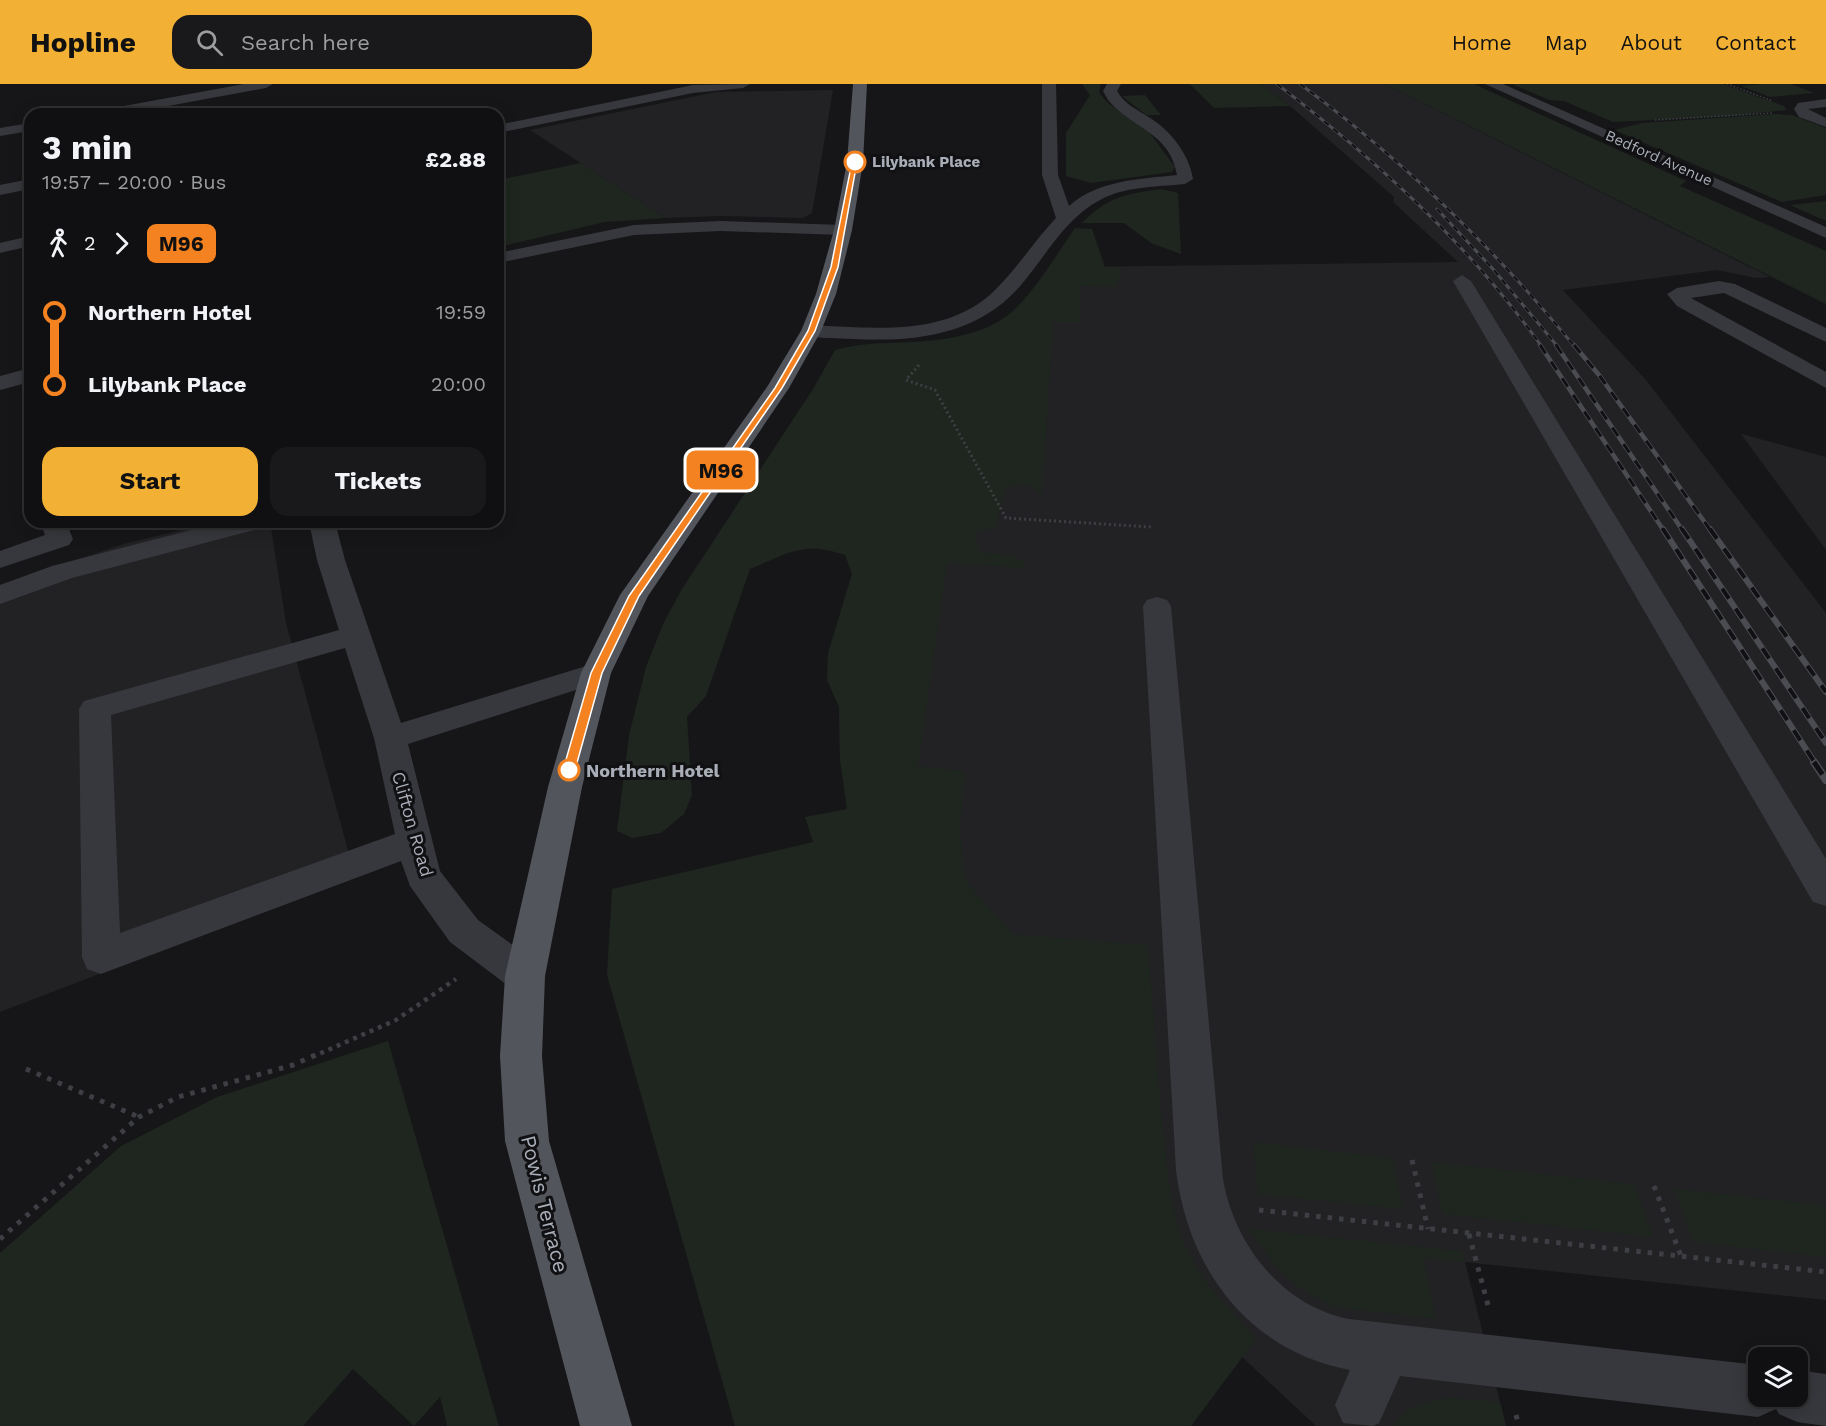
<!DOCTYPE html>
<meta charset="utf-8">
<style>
body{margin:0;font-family:"Work Sans",sans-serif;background:#19191b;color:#f1f3f6;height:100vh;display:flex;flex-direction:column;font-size:22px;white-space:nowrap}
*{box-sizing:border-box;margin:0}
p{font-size:20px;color:#9c9d9f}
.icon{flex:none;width:33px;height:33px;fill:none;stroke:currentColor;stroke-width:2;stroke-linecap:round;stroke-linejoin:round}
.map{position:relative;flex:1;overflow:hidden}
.drawer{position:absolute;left:24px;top:24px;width:480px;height:420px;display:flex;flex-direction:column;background:#101012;border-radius:18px;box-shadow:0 3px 15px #0003,0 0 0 2px #303032}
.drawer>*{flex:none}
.badge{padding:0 12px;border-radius:9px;font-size:21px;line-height:39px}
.buttons{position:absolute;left:1748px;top:1263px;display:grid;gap:12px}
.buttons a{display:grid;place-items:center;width:60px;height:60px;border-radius:12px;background:#101012;box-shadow:0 3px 15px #0003,0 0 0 2px #303032;font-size:30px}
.map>.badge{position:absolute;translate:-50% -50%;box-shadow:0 0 0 3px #fff}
.legs{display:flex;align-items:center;gap:9px;height:66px;padding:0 18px;font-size:20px}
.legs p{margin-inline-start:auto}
.headline{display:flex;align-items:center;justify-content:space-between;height:102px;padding:0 18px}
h1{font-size:33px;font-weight:700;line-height:45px}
.primary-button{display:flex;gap:12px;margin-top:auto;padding:12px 18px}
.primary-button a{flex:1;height:69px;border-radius:18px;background:#f2b134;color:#111;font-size:24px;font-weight:700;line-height:69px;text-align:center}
.primary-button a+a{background:#19191b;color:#f1f3f6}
ul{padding:0 18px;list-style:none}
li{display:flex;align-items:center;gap:21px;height:72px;font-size:22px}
li i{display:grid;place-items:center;width:9px;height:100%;margin:0 8px;background:currentColor}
li i::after{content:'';width:15px;height:15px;margin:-8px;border:4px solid;border-radius:50%;background:#101012}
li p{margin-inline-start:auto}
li:first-child i{background:linear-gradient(#0000 50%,currentColor 0)}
li:last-child i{background:linear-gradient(currentColor 50%,#0000 0)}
header{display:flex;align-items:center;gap:36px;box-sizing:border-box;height:84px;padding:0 30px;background:#f2b134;color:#111}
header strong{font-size:28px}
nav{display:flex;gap:33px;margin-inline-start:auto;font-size:21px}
.search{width:420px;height:54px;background:#19191b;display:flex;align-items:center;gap:15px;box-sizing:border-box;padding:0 21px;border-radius:18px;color:#9c9d9f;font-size:22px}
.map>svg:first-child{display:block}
.built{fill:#222225}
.green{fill:#1e261f}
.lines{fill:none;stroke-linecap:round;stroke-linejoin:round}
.path-far3{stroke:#3d3f44;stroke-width:1.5;stroke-dasharray:1.5 2;stroke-linecap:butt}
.path-far2{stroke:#3d3f44;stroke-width:3;stroke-dasharray:2 3;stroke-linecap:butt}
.path-far1{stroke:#3d3f44;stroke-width:4.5;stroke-dasharray:4 5;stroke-linecap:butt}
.path{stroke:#3d3f44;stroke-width:5;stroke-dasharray:4.5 7;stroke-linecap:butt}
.minor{fill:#37383d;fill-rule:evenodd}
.major{fill:#53555c;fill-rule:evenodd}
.rail-far3-casing{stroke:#4a4c52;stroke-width:3}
.rail-far2-casing{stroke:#4a4c52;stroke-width:4.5}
.rail-far1-casing{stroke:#4a4c52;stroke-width:6}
.rail-casing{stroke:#4a4c52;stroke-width:8}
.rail-far3{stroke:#111113;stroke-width:2;stroke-dasharray:6;stroke-linecap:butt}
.rail-far2{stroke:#111113;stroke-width:3;stroke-dasharray:10;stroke-linecap:butt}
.rail-far1{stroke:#111113;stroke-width:4;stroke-dasharray:12;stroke-linecap:butt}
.rail{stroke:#111113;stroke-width:5;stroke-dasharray:15;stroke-linecap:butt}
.line-1{fill:#f58220;stroke:#fff;stroke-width:1.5}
.stop-1-dot{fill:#fff;stroke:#f58220;stroke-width:3}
.labels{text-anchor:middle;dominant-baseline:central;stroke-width:6;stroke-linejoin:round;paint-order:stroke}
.far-street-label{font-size:15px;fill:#a8adb8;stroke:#111113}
.far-stop-label{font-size:15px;font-weight:bold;fill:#a8adb8;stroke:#111113;text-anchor:start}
.stop-label{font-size:18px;font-weight:bold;fill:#a8adb8;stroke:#111113;text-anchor:start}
.street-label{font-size:18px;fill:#a8adb8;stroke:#111113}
.near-street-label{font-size:21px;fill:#a8adb8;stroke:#111113}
</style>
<header>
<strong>Hopline</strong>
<div class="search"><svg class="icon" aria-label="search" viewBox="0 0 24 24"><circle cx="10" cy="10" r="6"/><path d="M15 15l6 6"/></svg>Search here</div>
<nav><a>Home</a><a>Map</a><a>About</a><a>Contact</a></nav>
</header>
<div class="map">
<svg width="1826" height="1342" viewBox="0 0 1826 1342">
<rect width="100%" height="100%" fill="#161618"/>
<path class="built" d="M 1261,0 L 1385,0 L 1770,193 L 1756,194 L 1717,186 L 1563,206 L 1646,296 L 1826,529 L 1826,1216 L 1465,1178 L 1506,1342 L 1316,1342 L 1242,1273 L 1074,1036 L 903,660 L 840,676 L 838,576 L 1072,183 L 1458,178 L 1393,118 L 1394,113 L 1290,22 Z
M 833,6 L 812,129 L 803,134 L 722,132 L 665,134 L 530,46 L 716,8 Z
M 1742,350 L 1826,373 L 1826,466 L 1741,350 Z
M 214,438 L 270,438 L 286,539 L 355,792 L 0,928 L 0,501 L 124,460 Z"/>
<path class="green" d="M 1082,0 L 1101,0 L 1099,9 L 1108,19 L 1149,48 L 1175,83 L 1172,88 L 1091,99 L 1066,92 L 1066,49 L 1090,11 Z
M 1190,0 L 1261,0 L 1290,22 L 1214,24 Z
M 1385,0 L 1474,0 L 1686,97 L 1680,102 L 1826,167 L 1826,220 Z
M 1512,0 L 1723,0 L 1784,22 L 1787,26 L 1731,32 L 1613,38 L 1564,17 L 1549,16 Z
M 1762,0 L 1791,0 L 1814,9 L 1770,13 L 1741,2 Z
M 1145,11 L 1161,31 L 1146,31 L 1122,12 Z
M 1776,30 L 1792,31 L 1826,44 L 1826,111 L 1782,118 L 1614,46 L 1642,39 Z
M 581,79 L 665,134 L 605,138 L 498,163 L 498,96 Z
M 1161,105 L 1178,109 L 1181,170 L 1151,159 L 1124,139 L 1082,139 C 1107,113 1126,110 1161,105 Z
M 1826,117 L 1826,137 L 1790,121 Z
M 1075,144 L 1092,145 L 1105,183 L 1122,183 L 1116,203 L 1080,202 L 1080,238 L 1053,238 L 1042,410 C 1030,400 1019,398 1005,406 L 996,443 L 973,450 L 981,468 L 1015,472 L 1025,479 L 1025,484 L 947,479 L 918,682 L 965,687 L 960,744 L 965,796 L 1013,850 L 1148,861 L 1161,1032 L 1170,1106 L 1181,1155 L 1205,1197 L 1256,1255 L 1191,1342 L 735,1342 L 607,891 L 612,805 L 813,758 L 805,733 L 847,725 L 840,676 L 839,623 L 827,596 L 828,569 L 852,490 L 845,471 C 802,457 790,469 750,485 L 706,612 L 687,633 L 692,711 L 684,730 L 661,749 L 632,754 L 617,747 L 629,651 L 646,583 L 664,538 L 682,505 L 813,305 L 835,266 C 865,257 895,260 926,257 C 952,255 987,248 1008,231 C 1033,211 1056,171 1075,144 Z
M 388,957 L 499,1342 L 447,1342 L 440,1313 L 414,1342 L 353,1285 L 303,1342 L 0,1342 L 0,1169 L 121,1062 L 217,1013 Z
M 1253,1058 L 1393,1074 L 1403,1125 L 1258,1110 Z
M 1431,1078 L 1634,1100 L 1653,1153 L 1443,1130 Z
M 1674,1105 L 1826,1121 L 1826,1173 L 1694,1158 Z
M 1248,1145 L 1462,1167 L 1465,1178 L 1423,1174 L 1436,1235 L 1333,1223 L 1300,1204 L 1277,1184 Z
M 1452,1314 L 1500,1318 L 1506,1342 L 1394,1342 C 1408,1321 1427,1316 1452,1314 Z"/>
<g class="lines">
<path class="path-far3" d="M 1727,0 L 1773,17
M 1655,36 L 1773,29"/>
<path class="path-far2" d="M 919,281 L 906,296 L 935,306 L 1006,434 L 1151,443"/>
<path class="path-far1" d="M 312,973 L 396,936 L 456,895"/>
<path class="path" d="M 26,985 L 139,1033
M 1412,1076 L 1428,1145
M 1654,1102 L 1681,1172
M 1259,1126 L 1826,1188
M 1469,1150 L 1489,1225
M 0,1155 L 139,1033 L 178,1013 L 293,981 L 315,971
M 1516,1331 L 1519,1342"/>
<path class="minor" d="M 244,0 L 273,0 L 266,4 L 125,30 L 95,30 L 102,26 Z
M 750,0 L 743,4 L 693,9 L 498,49 L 498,41 L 693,1 Z
M 1042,0 L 1056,0 L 1058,91 L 1069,122 C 1098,96 1140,95 1177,91 C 1170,48 1131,44 1108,16 L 1103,7 L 1107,0 L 1121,0 L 1117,7 C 1124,20 1138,26 1150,34 C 1171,47 1189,70 1193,95 L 1185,100 C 1157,103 1125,102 1100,116 C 1065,134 1046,172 1021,201 C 978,251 916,258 854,255 C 837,254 820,255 804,251 L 801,247 L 804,243 L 811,241 C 874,244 949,254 997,204 C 1019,182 1035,156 1056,134 L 1042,91 Z
M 1485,0 L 1503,0 L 1826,143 L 1826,154 Z
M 1826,15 L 1826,23 L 1808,25 L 1826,34 L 1826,43 L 1799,33 L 1794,25 L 1798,19 Z
M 30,39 L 30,47 L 0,52 L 0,44 Z
M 30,95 L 30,105 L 0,111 L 0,101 Z
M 720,137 L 843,141 L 852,146 L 843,151 L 720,147 L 634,151 L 498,179 L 498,169 L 634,141 Z
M 30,152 L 30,162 L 0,169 L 0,159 Z
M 1462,191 L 1471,197 L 1826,775 L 1826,822 L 1813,818 L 1453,197 Z
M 1719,197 L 1735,200 L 1826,244 L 1826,258 L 1724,209 L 1691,214 L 1826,288 L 1826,304 L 1677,222 L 1667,210 L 1677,204 Z
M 30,284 L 30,298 L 0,306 L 0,292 Z
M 40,438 L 66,438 L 73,455 L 69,461 L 0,484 L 0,467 L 45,451 Z
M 222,438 L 266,438 L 262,444 L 72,494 L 0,520 L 0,501 L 52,482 Z
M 309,438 L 335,438 L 345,476 L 401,639 L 596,579 L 607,582 L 611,589 L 607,596 L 408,660 L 440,787 L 478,836 L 539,880 L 545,892 L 539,904 L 525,909 L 511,904 L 450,858 L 410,802 L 401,777 L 101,890 L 87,885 L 82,873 L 79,625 L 84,617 L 339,546 L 317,476 ZM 345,564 L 374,654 L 395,750 L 120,849 L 111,631 Z
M 1157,513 L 1167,516 L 1171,522 L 1223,1095 C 1234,1160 1282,1222 1349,1235 L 1758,1281 L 1758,1312 L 1797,1312 L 1797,1286 L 1826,1290 L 1826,1342 L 1797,1338 L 1779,1330 L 1776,1325 L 1758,1333 L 1400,1292 L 1379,1339 L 1373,1342 L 1343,1339 L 1335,1321 L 1350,1286 C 1249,1267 1188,1186 1176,1086 L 1143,522 L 1147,516 Z"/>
<path class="major" d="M 853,0 L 867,0 L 863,78 L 852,146 L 836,210 L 821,247 L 789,304 L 648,512 L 611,589 L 582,703 L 545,892 L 542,972 L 549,1057 L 632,1342 L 580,1342 L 505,1057 L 500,972 L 505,892 L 548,703 L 581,589 L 620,511 L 767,303 L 801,247 L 816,210 L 834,146 L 847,78 Z"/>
<defs>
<path id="rail-far3" d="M 1277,0 C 1376,76 1469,160 1542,263
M 1300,0 C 1403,76 1494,164 1575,263
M 1437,125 L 1493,185 L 1558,263"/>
<path id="rail-far2" d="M 1540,261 L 1664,447
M 1556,261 L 1683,447
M 1574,261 L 1599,291 L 1711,447"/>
<path id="rail-far1" d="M 1663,445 L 1815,679
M 1682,445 L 1826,659
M 1710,445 L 1826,608"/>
<path id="rail" d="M 1814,678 L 1826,696"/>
</defs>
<use href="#rail-far3" class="rail-far3-casing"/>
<use href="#rail-far2" class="rail-far2-casing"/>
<use href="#rail-far1" class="rail-far1-casing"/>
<use href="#rail" class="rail-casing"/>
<use href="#rail-far3" class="rail-far3"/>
<use href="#rail-far2" class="rail-far2"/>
<use href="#rail-far1" class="rail-far1"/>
<use href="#rail" class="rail"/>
</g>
<path class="line-1" d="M 855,77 L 857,78 L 838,183 L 815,247 L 782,304 L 639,512 L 602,589 L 575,686 L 573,689 L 565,689 L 563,686 L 591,589 L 629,512 L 775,304 L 808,247 L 831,183 L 852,78 Z"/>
<g class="stop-1-dot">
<circle cx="855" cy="78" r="10"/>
<circle cx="569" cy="686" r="10"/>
</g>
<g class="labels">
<g class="far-street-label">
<text transform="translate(1659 74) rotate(24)">Bedford Avenue</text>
</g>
<g class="far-stop-label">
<text x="872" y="78">Lilybank Place</text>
</g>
<g class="stop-label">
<text x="586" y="686">Northern Hotel</text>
</g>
<g class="street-label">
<text transform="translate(413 740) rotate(74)">Clifton Road</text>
</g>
<g class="near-street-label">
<text transform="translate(545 1120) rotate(76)">Powis Terrace</text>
</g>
</g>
</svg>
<div class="buttons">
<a><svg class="icon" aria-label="layers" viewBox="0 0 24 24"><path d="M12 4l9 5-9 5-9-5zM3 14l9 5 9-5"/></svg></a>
</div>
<b class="badge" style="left:721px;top:386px;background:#f58220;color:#111">M96</b>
<section class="drawer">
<div class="headline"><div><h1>3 min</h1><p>19:57 – 20:00 · Bus</p></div><b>£2.88</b></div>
<div class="legs"><svg class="icon" aria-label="walk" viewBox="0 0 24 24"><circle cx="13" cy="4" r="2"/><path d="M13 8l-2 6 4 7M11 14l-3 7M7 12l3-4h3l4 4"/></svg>2<svg class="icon" aria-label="forward" viewBox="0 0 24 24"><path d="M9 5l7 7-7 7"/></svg><b class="badge" style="background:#f58220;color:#111">M96</b></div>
<ul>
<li><i style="color:#f58220"></i><b>Northern Hotel</b><p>19:59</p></li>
<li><i style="color:#f58220"></i><b>Lilybank Place</b><p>20:00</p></li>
</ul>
<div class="primary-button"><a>Start</a><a>Tickets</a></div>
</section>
</div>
